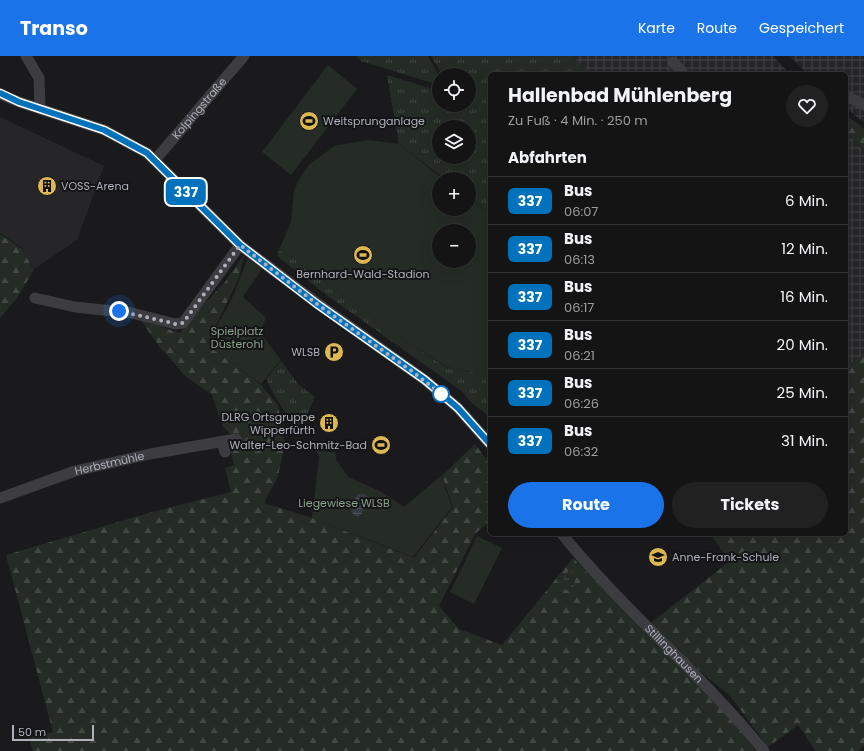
<!DOCTYPE html>
<html lang="de">
<meta charset="utf-8">
<style>
body{margin:0;font-family:Poppins,sans-serif;background:#212122;color:#f1f3f6;height:100vh;display:flex;flex-direction:column;font-size:15px;white-space:nowrap}
*{box-sizing:border-box;margin:0}
p{font-size:13px;color:#9d9ea0}
.icon{flex:none;width:22px;height:22px;fill:none;stroke:currentColor;stroke-width:2;stroke-linecap:round;stroke-linejoin:round}
.map{position:relative;flex:1;overflow:hidden}
.panel{position:absolute;left:488px;top:16px;width:360px;height:464px;display:flex;flex-direction:column;background:#141415;border-radius:6px;box-shadow:0 4px 16px #0002,0 0 0 1px #333334}
.panel>*{flex:none}
.badge{padding:0 8px;border-radius:6px;font-size:14px;line-height:26px}
.fabs{position:absolute;left:432px;top:12px;display:grid;gap:8px}
.fabs a{display:grid;place-items:center;width:44px;height:44px;border-radius:50%;background:#141415;box-shadow:0 4px 16px #0002,0 0 0 1px #333334;font-size:20px}
.scale{position:absolute;left:12px;bottom:10px;width:82px;box-sizing:border-box;padding-left:4px;border:2px solid #aeb1ba;border-top:0;font-size:11px;line-height:14px;white-space:nowrap;color:#aeb1ba;-webkit-text-stroke:3px #151517;paint-order:stroke}
.you{position:absolute;width:20px;height:20px;margin:-10px;border:3px solid #fff;border-radius:50%;background:#1a73e8;box-shadow:0 0 0 6px #1a73e833}
.map>.badge{position:absolute;translate:-50% -50%;box-shadow:0 0 0 2px #fff}
h2{padding:0 20px;font-size:15px;line-height:36px}
.round{display:grid;place-items:center;flex:none;width:42px;height:42px;border-radius:21px;background:#212122}
.headline{display:flex;align-items:center;justify-content:space-between;height:68px;padding:0 20px}
h1{font-size:19px;font-weight:700;line-height:30px}
.primary-button{display:flex;gap:8px;margin-top:auto;padding:8px 20px}
.primary-button a{flex:1;height:46px;border-radius:24px;background:#1a73e8;color:#fff;font-size:16px;font-weight:700;line-height:46px;text-align:center}
.primary-button a+a{background:#212122;color:#f1f3f6}
ul{padding:0;list-style:none}
li{display:flex;align-items:center;gap:12px;height:48px;padding:0 20px;border-top:1px solid #333334}
li div{flex:1}
li b{display:block;font-size:15px}
li em{font-style:normal}
li .badge{min-width:44px;font-weight:700;text-align:center}
header{display:flex;align-items:center;gap:24px;box-sizing:border-box;height:56px;padding:0 20px;background:#1a73e8;color:#fff}
header strong{font-size:19px}
nav{display:flex;gap:22px;margin-inline-start:auto;font-size:14px}
.map>svg:first-child{display:block}
.built{fill:#262629}
.industrial{fill:url(#industrial-grid)}
.grass{fill:url(#grass-tufts);fill-rule:evenodd}
.forest{fill:url(#forest-firs)}
.wetland{fill:url(#wetland-marsh)}
.park{fill:#252c26;fill-rule:evenodd}
.water{fill:url(#water-rules)}
.lines{fill:none;stroke-linecap:round;stroke-linejoin:round}
.street{stroke:#3c3c41;stroke-width:11}
.line-casing{stroke:#fff;stroke-width:9}
.line{stroke:#0072bc;stroke-width:6}
.walk{stroke:#aeb1ba;stroke-width:4;stroke-dasharray:0 7.2}
.stop-dot{fill:#fff;stroke:#0072bc;stroke-width:2}
.labels{text-anchor:middle;dominant-baseline:central;stroke-width:4;stroke-linejoin:round;paint-order:stroke}
.street-label{font-size:11px;fill:#aeb1ba;stroke:#151517}
.poi-label{font-size:11px;fill:#aeb1ba;stroke:#151517;text-anchor:start}
.park-label{font-size:11px;fill:#88a28b;stroke:#151517}
</style>
<header>
<strong>Transo</strong>
<nav><a>Karte</a><a>Route</a><a>Gespeichert</a></nav>
</header>
<div class="map">
<svg width="864" height="695" viewBox="0 0 864 695">
<defs>
<pattern id="industrial-grid" width="8" height="8" patternUnits="userSpaceOnUse"><rect width="8" height="8" fill="#262629"/><path d="M0 4h8M4 0v8" fill="none" stroke="#434346"/></pattern>
<pattern id="grass-tufts" width="24" height="20" patternUnits="userSpaceOnUse"><rect width="24" height="20" fill="#252c26"/><path d="M3 7l-1-3M5 7V3M7 7l1-3M15 17l-1-3M17 17v-4M19 17l1-3" fill="none" stroke="#424843"/></pattern>
<pattern id="forest-firs" width="22" height="20" patternUnits="userSpaceOnUse"><rect width="22" height="20" fill="#252c26"/><path d="M5 1l3.5 6h-7zM16 11l3.5 6h-7z" fill="#424843"/></pattern>
<pattern id="wetland-marsh" width="20" height="14" patternUnits="userSpaceOnUse"><rect width="20" height="14" fill="#252c26"/><path d="M1 5h8M5 5V1M11 12h8M15 12V8" fill="none" stroke="#424843"/></pattern>
<pattern id="water-rules" width="6" height="5" patternUnits="userSpaceOnUse"><rect width="6" height="5" fill="#333a41"/><path d="M0 2.5h6" fill="none" stroke="#4e545a"/></pattern>
</defs>
<rect width="100%" height="100%" fill="#1a1a1c"/>
<path class="built" d="M 0,61 L 104,110 L 77,184 L 34,213 L 22,192 L 0,177 Z"/>
<path class="industrial" d="M 572,0 L 773,0 L 790,18 L 591,18 Z
M 790,0 L 864,0 L 864,67 L 846,52 L 846,18 L 808,18 Z
M 846,76 L 864,95 L 864,299 L 846,310 Z"/>
<path class="grass" d="M 356,0 L 428,0 L 439,20 L 439,29 L 361,5 Z
M 431,0 L 572,0 L 591,18 L 490,18 L 490,157 L 469,141 L 469,123 L 445,123 L 399,88 L 387,19 L 439,35 L 439,49 L 469,49 L 469,19 L 442,19 ZM 439,71 L 469,71 L 469,101 L 439,101 Z
M 279,194 L 299,206 L 401,282 L 446,311 L 476,317 L 490,312 L 490,360 C 479,353 470,347 463,336 L 325,238 L 277,200 Z
M 281,305 L 299,329 L 315,341 L 300,373 C 286,360 274,340 266,323 Z"/>
<path class="forest" d="M 846,59 L 864,73 L 864,94 L 846,76 Z
M 0,178 L 22,193 L 34,214 L 17,242 L 0,262 Z
M 245,197 L 238,224 L 207,288 L 261,329 L 278,349 L 285,388 L 278,420 L 264,447 L 312,462 L 414,502 L 453,451 L 442,420 L 475,388 L 490,408 L 490,465 L 475,478 L 439,550 L 459,573 L 502,589 L 573,502 L 734,666 L 756,695 L 33,695 L 29,682 L 53,676 L 6,499 L 152,456 L 231,436 L 225,412 L 234,409 L 230,393 L 233,381 L 222,369 L 212,339 L 184,319 L 170,302 L 161,293 L 138,260 L 153,268 L 180,277 L 193,260 L 225,226 Z
M 864,299 L 864,689 L 858,695 L 816,695 L 798,669 L 768,691 L 731,641 L 647,570 L 730,505 L 710,478 L 846,478 L 846,310 Z"/>
<path class="wetland" d="M 568,515 L 575,517 L 575,527 L 572,533 L 563,535 L 563,525 Z"/>
<path class="park" d="M 328,9 L 357,33 L 291,119 L 262,96 Z
M 368,84 L 399,88 L 443,123 L 439,123 L 439,153 L 469,153 L 469,142 L 490,157 L 490,312 L 476,317 L 447,311 L 401,282 L 299,206 L 279,194 L 291,166 L 294,134 L 301,120 L 309,109 L 334,90 ZM 439,175 L 469,175 L 469,205 L 439,205 Z
M 248,202 L 262,213 L 243,241 L 266,262 L 260,276 L 281,304 L 261,328 L 207,289 L 233,240 Z
M 317,395 L 335,396 L 336,403 L 348,421 L 380,435 L 404,451 L 441,420 L 452,451 L 413,501 L 312,462 L 319,401 Z
M 477,480 L 502,492 L 474,548 L 450,536 Z"/>
<path class="water" d="M 358,438 L 365,438 L 369,442 L 369,449 C 364,453 363,457 358,461 L 354,459 L 351,455 C 355,448 354,443 358,438 Z"/>
<g class="lines">
<g class="street">
<path d="M 26,0 L 39,22 L 40,53"/>
<path d="M 673,6 L 684,18"/>
<path d="M 0,38 L 19,46 L 104,74 L 147,97 L 240,189 L 317,247 L 425,324 L 458,352 L 490,388"/>
<path d="M 846,40 L 864,49"/>
<path id="s1" d="M 155,104 L 244,0"/>
<path d="M 35,242 L 75,251 L 132,257 L 175,268 L 183,267 L 240,189"/>
<path d="M 222,385 L 225,396"/>
<path id="s2" d="M 0,442 L 75,415 L 150,398 L 236,383"/>
<path id="s3" d="M 562,478 C 624,555 702,618 764,695"/>
</g>
</g>
<g class="lines">
<defs>
<path id="line" d="M 0,37 L 19,46 L 104,74 L 147,97 L 240,189 L 317,248 L 425,324 L 458,352 L 490,388"/>
</defs>
<use href="#line" class="line-casing"/>
<use href="#line" class="line"/>
<path class="walk" d="M 119,255 L 168,266 L 175,268 L 183,267 L 240,189 L 317,248 L 413,316 L 441,338"/>
</g>
<defs>
<symbol id="stadium-disc" viewBox="-11 -11 22 22"><circle r="9.5" fill="#ddb751" stroke="#151517"/><path d="M0-5a6.5 5 0 1 0 0 10a6.5 5 0 1 0 0-10ZM-3.5-1.8h7v3.6h-7Z" fill="#111"/></symbol>
<symbol id="building-disc" viewBox="-11 -11 22 22"><circle r="9.5" fill="#ddb751" stroke="#151517"/><path d="M-4-6H4V6H1V3H-1V6H-4ZM-2.5-4.3h1.7v1.8h-1.7ZM.8-4.3h1.7v1.8H.8ZM-2.5-1h1.7V.8h-1.7ZM.8-1h1.7V.8H.8Z" fill="#111"/></symbol>
<symbol id="parking-disc" viewBox="-11 -11 22 22"><circle r="9.5" fill="#ddb751" stroke="#151517"/><path d="M-3.5-5.5H1a3.5 3.5 0 0 1 0 7H-1V5.5H-3.5ZM-1-3.4V-.6H.8a1.4 1.4 0 0 0 0-2.8Z" fill="#111"/></symbol>
<symbol id="school-disc" viewBox="-11 -11 22 22"><circle r="9.5" fill="#ddb751" stroke="#151517"/><path d="M0-5L7-2L0 1L-7-2ZM-4 1L0 2.5L4 1V4Q0 6-4 4Z" fill="#111"/></symbol>
</defs>
<g fill-rule="evenodd">
<use href="#stadium-disc" x="298" y="54" width="22" height="22"/>
<use href="#building-disc" x="36" y="119" width="22" height="22"/>
<use href="#stadium-disc" x="352" y="188" width="22" height="22"/>
<use href="#parking-disc" x="323" y="285" width="22" height="22"/>
<use href="#building-disc" x="318" y="356" width="22" height="22"/>
<use href="#stadium-disc" x="370" y="378" width="22" height="22"/>
<use href="#school-disc" x="647" y="490" width="22" height="22"/>
</g>
<circle class="stop-dot" cx="441" cy="338" r="8"/>
<g class="labels">
<g class="street-label">
<text stroke="none"><textPath href="#s1" startOffset="68">Kolpingstraße</textPath></text>
<text stroke="none"><textPath href="#s2" startOffset="115">Herbstmühle</textPath></text>
<text stroke="none"><textPath href="#s3" startOffset="164">Stillinghausen</textPath></text>
</g>
<g class="poi-label">
<text x="323" y="65">Weitsprunganlage</text>
<text x="61" y="130">VOSS-Arena</text>
<text x="363" y="218" text-anchor="middle">Bernhard-Wald-Stadion</text>
<text x="320" y="296" text-anchor="end">WLSB</text>
<text x="315" y="361" text-anchor="end">DLRG Ortsgruppe<tspan x="315" dy="13">Wipperfürth</tspan></text>
<text x="367" y="389" text-anchor="end">Walter-Leo-Schmitz-Bad</text>
<text x="672" y="501">Anne-Frank-Schule</text>
</g>
<g class="park-label">
<text x="237" y="275">Spielplatz<tspan x="237" dy="13">Düsterohl</tspan></text>
<text x="344" y="447">Liegewiese WLSB</text>
</g>
</g>
</svg>
<div class="fabs">
<a><svg class="icon" aria-label="locate" viewBox="0 0 24 24"><circle cx="12" cy="12" r="6"/><path d="M12 2v4M12 18v4M2 12h4M18 12h4"/></svg></a>
<a><svg class="icon" aria-label="layers" viewBox="0 0 24 24"><path d="M12 4l9 5-9 5-9-5zM3 14l9 5 9-5"/></svg></a>
<a>+</a>
<a>−</a>
</div>
<div class="scale">50 m</div>
<div class="you" style="left:119px;top:255px"></div>
<b class="badge" style="left:186px;top:136px;background:#0072bc;color:#fff">337</b>
<section class="panel">
<div class="headline"><div><h1>Hallenbad Mühlenberg</h1><p>Zu Fuß · 4 Min. · 250 m</p></div><a class="round"><svg class="icon" aria-label="heart" viewBox="0 0 24 24"><path d="M12 20l-8-8c-3-5 5-10 8-4 3-6 11-1 8 4z"/></svg></a></div>
<h2>Abfahrten</h2>
<ul>
<li><span class="badge" style="background:#0072bc;color:#fff">337</span><div><b>Bus</b><p>06:07</p></div><em>6 Min.</em></li>
<li><span class="badge" style="background:#0072bc;color:#fff">337</span><div><b>Bus</b><p>06:13</p></div><em>12 Min.</em></li>
<li><span class="badge" style="background:#0072bc;color:#fff">337</span><div><b>Bus</b><p>06:17</p></div><em>16 Min.</em></li>
<li><span class="badge" style="background:#0072bc;color:#fff">337</span><div><b>Bus</b><p>06:21</p></div><em>20 Min.</em></li>
<li><span class="badge" style="background:#0072bc;color:#fff">337</span><div><b>Bus</b><p>06:26</p></div><em>25 Min.</em></li>
<li><span class="badge" style="background:#0072bc;color:#fff">337</span><div><b>Bus</b><p>06:32</p></div><em>31 Min.</em></li>
</ul>
<div class="primary-button"><a>Route</a><a>Tickets</a></div>
</section>
</div>
